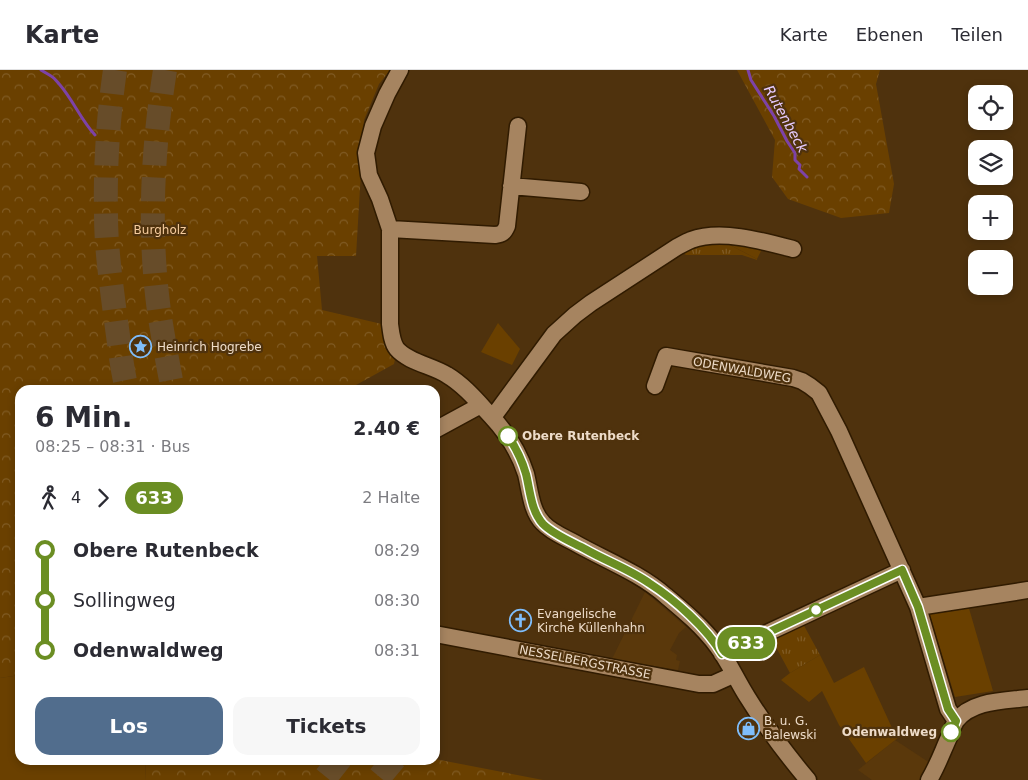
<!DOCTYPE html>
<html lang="de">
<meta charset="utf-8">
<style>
body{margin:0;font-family:"DejaVu Sans",sans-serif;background:#f7f7f7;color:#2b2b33;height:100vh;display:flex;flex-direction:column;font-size:19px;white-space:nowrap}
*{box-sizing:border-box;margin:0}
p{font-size:16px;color:#7c7c81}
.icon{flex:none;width:28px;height:28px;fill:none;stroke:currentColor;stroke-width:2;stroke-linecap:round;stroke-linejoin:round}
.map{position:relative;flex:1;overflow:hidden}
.sheet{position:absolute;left:15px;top:315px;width:425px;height:380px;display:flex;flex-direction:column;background:#fff;border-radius:15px;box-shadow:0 2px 8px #0003}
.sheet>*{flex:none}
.badge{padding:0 10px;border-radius:16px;font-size:18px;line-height:32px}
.tools{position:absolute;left:968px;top:15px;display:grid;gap:10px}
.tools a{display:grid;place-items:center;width:45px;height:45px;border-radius:10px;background:#fff;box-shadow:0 2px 8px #0003;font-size:25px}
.map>.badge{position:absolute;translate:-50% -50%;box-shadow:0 0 0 2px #fff}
.legs{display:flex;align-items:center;gap:8px;height:55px;padding:0 20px;font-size:16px}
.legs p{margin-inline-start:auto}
.summary{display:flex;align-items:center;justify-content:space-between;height:85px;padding:0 20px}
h1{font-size:28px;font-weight:700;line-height:38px}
.button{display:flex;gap:10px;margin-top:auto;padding:10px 20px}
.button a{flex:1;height:58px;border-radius:15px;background:#516d8d;color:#fff;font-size:20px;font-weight:700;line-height:58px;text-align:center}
.button a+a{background:#f7f7f7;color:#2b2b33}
ul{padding:0 20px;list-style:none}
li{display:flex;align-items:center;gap:18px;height:50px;font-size:19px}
li i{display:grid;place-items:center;width:8px;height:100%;margin:0 6px;background:currentColor}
li i::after{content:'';width:12px;height:12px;margin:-6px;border:4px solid;border-radius:50%;background:#fff}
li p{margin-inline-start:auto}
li:first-child i{background:linear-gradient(#0000 50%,currentColor 0)}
li:last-child i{background:linear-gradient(currentColor 50%,#0000 0)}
header{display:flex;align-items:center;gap:30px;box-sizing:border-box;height:70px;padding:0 25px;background:#fff;border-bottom:1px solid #e1e1e2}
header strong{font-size:24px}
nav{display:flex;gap:28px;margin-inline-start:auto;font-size:18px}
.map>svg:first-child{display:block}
.built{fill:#5a380b}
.grass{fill:url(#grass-tufts)}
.forest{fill:url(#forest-crowns)}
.green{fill:#6a4000}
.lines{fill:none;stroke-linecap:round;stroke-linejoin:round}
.stream{stroke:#7d42a7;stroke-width:3}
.highway-tunnel{stroke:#674c29;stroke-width:24;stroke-dasharray:24 12;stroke-linecap:butt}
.minor-casing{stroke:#301b01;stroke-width:19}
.minor{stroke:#a68460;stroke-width:16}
.line-1-casing{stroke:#fff;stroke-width:11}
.line-1{stroke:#6b8e23;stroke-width:8}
.stop-1-dot{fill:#fff;stroke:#6b8e23;stroke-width:2.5}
.labels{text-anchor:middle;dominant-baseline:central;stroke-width:4.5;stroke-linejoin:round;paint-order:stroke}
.park-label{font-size:12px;fill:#f6cc9e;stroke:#4f320d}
.poi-label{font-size:12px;fill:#eedcc9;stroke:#4f320d;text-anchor:start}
.street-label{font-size:12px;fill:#eedcc9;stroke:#4f320d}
.stop-label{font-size:12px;font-weight:bold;fill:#eedcc9;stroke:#4f320d;text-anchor:start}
.water-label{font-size:14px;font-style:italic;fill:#e6cbff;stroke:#4f320d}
</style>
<header>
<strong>Karte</strong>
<nav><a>Karte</a><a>Ebenen</a><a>Teilen</a></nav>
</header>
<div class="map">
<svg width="1028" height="710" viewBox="0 0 1028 710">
<defs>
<pattern id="grass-tufts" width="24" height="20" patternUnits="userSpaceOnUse" patternTransform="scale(1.25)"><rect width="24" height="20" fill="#6a4000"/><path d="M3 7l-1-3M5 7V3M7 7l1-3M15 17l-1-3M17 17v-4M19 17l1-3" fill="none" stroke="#805b24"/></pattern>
<pattern id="forest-crowns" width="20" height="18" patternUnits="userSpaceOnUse" patternTransform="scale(1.25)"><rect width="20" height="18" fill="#6a4000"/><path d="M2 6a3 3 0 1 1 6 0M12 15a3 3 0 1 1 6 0" fill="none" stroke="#805b24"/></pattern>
</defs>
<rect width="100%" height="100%" fill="#4f320d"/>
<path class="built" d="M 645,522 L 686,557 L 679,563 L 670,580 L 677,585 L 676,590 L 680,591 L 678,600 L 612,589 Z
M 895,670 L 930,693 L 919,710 L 872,710 L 858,700 Z"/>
<path class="grass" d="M 724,172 L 757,189 L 757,190 L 742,185 L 686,185 L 681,181 L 688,174 Z
M 802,552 L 820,585 L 790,603 L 770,566 Z"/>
<path class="forest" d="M 0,0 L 390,0 L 379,14 L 364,50 L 356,186 L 317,186 L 322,240 L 386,255 L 386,277 L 395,289 L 394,294 L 347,320 L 20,320 L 20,605 L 0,608 Z
M 737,0 L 880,0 L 876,14 L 894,114 L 889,143 L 841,148 L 788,129 L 772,107 L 775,70 Z
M 435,689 L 543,710 L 146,710 L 145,690 Z"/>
<path class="green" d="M 736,169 L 763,177 L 757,189 L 732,176 Z
M 498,253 L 520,279 L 512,295 L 481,282 Z
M 968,535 L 993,621 L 955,627 L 929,542 Z
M 820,585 L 834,613 L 864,597 L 893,660 L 899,667 L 866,693 L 839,655 L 822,621 L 809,632 L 781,610 L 790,603 Z
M 20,605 L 20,690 L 145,690 L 146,710 L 0,710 L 0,608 Z"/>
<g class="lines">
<path class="stream" d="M 41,0 C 44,2 48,4 51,6 C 55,8 57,12 60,15 C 73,30 81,50 95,65
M 748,0 L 751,10 L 774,46 L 787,71 L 795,83 L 795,90 L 800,95 L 799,99 L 807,107"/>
<path class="highway-tunnel" d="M 115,0 C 108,48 105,97 106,145 C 106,178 111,212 115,244 C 119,270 121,295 127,320
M 165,0 C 152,82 148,166 160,248 C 164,272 168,296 173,320
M 324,690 L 349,710
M 378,690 L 402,710"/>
<defs>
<path id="minor" d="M 400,0 L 387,24 L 373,56 L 366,83 L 369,105 L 380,129 L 390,159 L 390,254 C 391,262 392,273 397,279 C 408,292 433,296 447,305 C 464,315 478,332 491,346 C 507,363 519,382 526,404 C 530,420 531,441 543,453 C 551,462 564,467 575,473 C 605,490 640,503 666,526 C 684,541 703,557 717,576 C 729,592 737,611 748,628 C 766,657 786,684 808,710
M 511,116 L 581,122
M 390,159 L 495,165 C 502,164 504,163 507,156 L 518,56
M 655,316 L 666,286 L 793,308 L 802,311 L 810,316 L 819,323 L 839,361 L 918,537 L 948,639 L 956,651
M 493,347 L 554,264 L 575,245 L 591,233 L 677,177 C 681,175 686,172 691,170 C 721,159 763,171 793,179
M 435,360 L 481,335
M 918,537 L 1028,520
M 435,564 L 699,614 L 713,614 L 733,605
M 722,584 L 902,500
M 929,710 C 938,695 943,680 950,665 C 951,660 954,655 956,651 C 972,630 1005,631 1028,628"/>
</defs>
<use href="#minor" class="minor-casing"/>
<use href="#minor" class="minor"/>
</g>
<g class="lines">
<defs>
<path id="line-1" d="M 508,366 C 516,378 522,390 526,404 C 530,420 531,441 543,454 C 554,465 572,472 585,479 C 606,491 629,499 649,513 C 674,529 707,558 722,584 L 902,500 L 918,537 L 948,639 L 956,651 L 951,662"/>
</defs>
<use href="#line-1" class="line-1-casing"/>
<use href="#line-1" class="line-1"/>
</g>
<defs>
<symbol id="sight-ring" viewBox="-11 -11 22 22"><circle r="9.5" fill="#4f320d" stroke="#7fbdfa" stroke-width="1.5"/><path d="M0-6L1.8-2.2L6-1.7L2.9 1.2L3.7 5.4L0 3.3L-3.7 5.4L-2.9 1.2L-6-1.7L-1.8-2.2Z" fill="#7fbdfa"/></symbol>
<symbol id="church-ring" viewBox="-11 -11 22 22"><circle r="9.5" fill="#4f320d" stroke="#7fbdfa" stroke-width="1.5"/><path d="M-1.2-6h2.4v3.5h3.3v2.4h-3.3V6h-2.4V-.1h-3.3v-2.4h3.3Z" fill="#7fbdfa"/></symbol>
<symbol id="shop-ring" viewBox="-11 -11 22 22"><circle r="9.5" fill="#4f320d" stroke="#7fbdfa" stroke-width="1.5"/><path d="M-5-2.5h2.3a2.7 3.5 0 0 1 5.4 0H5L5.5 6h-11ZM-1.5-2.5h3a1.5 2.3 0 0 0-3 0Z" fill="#7fbdfa"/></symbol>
</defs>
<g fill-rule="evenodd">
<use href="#sight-ring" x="128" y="264" width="25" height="25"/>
<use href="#church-ring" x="508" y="538" width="25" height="25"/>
<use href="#shop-ring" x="736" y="646" width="25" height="25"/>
</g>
<g class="stop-1-dot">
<circle cx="508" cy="366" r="9"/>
<circle cx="816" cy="540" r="6"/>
<circle cx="951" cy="662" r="9"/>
</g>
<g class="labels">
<g class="park-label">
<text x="160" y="160">Burgholz</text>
</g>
<g class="poi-label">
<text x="157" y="277">Heinrich Hogrebe</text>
<text x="537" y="544">Evangelische<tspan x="537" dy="14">Kirche Küllenhahn</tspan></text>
<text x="764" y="651">B. u. G.<tspan x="764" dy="14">Balewski</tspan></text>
</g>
<g class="street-label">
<text transform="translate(742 300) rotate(10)">ODENWALDWEG</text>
<text transform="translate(585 592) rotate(11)">NESSELBERGSTRASSE</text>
</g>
<g class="stop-label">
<text x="522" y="366">Obere Rutenbeck</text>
<text x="937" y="662" text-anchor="end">Odenwaldweg</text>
</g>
<g class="water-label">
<text transform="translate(786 49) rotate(61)">Rutenbeck</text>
</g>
</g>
</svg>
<div class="tools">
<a><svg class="icon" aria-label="locate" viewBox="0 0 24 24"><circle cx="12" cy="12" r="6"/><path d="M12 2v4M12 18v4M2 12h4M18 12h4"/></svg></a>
<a><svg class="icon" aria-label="layers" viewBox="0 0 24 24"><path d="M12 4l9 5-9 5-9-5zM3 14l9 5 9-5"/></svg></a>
<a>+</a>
<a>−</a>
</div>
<b class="badge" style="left:746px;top:573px;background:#6b8e23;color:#fff">633</b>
<section class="sheet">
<div class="summary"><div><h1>6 Min.</h1><p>08:25 – 08:31 · Bus</p></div><b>2.40 €</b></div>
<div class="legs"><svg class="icon" aria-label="walk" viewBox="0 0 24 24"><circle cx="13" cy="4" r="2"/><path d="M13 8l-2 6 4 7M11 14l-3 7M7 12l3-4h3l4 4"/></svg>4<svg class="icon" aria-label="forward" viewBox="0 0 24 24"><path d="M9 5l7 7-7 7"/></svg><b class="badge" style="background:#6b8e23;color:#fff">633</b><p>2 Halte</p></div>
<ul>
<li><i style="color:#6b8e23"></i><b>Obere Rutenbeck</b><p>08:29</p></li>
<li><i style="color:#6b8e23"></i><span>Sollingweg</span><p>08:30</p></li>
<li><i style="color:#6b8e23"></i><b>Odenwaldweg</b><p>08:31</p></li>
</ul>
<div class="button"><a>Los</a><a>Tickets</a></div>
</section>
</div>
